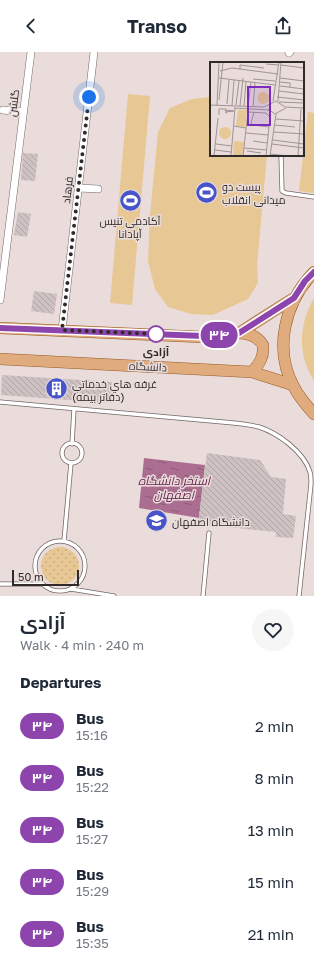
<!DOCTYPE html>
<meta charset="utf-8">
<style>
body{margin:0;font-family:"Golos Text",Cairo,sans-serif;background:#f6f6f7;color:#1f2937;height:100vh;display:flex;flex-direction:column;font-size:15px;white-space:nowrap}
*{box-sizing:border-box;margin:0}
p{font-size:13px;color:#747a83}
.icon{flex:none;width:22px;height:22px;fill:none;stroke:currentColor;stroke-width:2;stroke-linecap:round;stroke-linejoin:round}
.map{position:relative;height:544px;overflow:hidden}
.panel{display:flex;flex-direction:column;background:#fff;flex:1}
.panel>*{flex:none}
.badge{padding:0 8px;border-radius:13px;font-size:14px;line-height:26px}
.scale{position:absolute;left:12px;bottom:10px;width:67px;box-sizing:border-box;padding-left:4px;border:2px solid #302b2a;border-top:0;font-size:11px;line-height:14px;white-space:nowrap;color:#302b2a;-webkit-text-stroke:3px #e9dcda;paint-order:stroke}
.you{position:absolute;width:20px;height:20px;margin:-10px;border:3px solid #fff;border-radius:50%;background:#1a73e8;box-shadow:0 0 0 6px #1a73e833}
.map>.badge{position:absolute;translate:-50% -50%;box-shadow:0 0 0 2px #fff}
h2{padding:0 20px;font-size:15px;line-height:36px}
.round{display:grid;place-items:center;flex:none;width:42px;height:42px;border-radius:21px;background:#f6f6f7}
.summary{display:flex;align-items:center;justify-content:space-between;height:68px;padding:0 20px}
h1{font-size:19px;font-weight:700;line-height:30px}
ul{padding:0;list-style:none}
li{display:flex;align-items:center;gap:12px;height:52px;padding:0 20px}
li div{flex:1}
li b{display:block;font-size:15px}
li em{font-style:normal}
li .badge{min-width:44px;font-weight:700;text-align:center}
header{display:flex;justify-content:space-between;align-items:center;height:52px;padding:0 20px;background:#fff;font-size:18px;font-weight:700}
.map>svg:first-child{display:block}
.grass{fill:#e7c793}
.park{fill:url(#park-dots)}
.water{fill:url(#water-ripples)}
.building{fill:url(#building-back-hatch)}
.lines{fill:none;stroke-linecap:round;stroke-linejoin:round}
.lane-casing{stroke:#736866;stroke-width:5}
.street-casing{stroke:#736866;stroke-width:8}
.primary-casing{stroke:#955a28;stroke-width:12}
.lane{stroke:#fff;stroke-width:3.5}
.street{stroke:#fff;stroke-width:7}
.primary{stroke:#e0ab7d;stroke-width:11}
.line-casing{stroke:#fff;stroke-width:9}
.line{stroke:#8e44ad;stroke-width:6}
.walk{stroke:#302b2a;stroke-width:4;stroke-dasharray:0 7.2}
.stop-dot{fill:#fff;stroke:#8e44ad;stroke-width:2}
.labels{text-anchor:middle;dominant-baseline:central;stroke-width:3;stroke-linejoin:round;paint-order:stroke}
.street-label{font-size:11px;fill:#302b2a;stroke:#e9dcda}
.poi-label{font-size:11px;fill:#302b2a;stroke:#e9dcda;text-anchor:start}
.stop-label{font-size:11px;font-weight:bold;fill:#302b2a;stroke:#e9dcda}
.water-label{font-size:12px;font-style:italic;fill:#671d4d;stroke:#e9dcda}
.inset-road{fill:none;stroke:#9f9594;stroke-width:1}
.view{fill:#7b2cbf;fill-opacity:0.15;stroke:#7b2cbf;stroke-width:2}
.inset-edge{fill:none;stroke:#302b2a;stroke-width:2}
</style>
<header><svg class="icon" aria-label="back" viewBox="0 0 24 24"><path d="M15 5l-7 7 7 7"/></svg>Transo<svg class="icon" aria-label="share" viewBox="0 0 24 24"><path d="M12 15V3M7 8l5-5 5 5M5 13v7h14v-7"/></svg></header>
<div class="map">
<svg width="314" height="544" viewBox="0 0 314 544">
<defs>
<pattern id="park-dots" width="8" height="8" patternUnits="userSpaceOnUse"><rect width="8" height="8" fill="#e7c793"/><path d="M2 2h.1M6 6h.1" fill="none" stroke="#c6ab7f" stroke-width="1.8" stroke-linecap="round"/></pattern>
<pattern id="water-ripples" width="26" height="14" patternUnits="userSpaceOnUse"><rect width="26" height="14" fill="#ab6e91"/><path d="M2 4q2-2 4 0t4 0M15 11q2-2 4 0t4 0" fill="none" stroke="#8c5b77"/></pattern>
<pattern id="building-back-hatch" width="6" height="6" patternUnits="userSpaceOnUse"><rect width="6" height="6" fill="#cdc1c2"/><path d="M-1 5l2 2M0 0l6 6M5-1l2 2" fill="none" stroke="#b0a6a7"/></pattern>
</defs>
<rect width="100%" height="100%" fill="#e9dcda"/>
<path class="grass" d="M 128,42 L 150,44 L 132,253 L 110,251 Z
M 211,45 L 211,103 L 267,103 L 257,213 L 258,231 L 248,247 L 213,263 L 191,262 L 168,255 L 155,237 L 148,209 L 150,163 L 158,80 L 170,56 L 192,47 Z
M 308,60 L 314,61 L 314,141 L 299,139 Z
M 314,246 L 314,329 C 297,302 299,272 314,246 Z"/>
<path class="park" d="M41 514a19 19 0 1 1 38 0a19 19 0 1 1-38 0Z"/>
<path class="water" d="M 144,406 L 205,413 L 199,466 L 139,456 Z"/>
<path class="building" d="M 23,101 L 38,102 L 35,129 L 21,128 Z
M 18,160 L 31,162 L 27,185 L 14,183 Z
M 34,239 L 57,242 L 54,262 L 31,259 Z
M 2,323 L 112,330 L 111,351 L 1,343 Z
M 207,401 L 260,408 L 271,425 L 286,427 L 283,462 L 296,464 L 293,486 L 276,485 L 276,480 L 198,472 Z"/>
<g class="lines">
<defs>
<path id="lane" d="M 281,103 L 282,139 L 286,141 L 314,145
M 0,350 L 234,371 C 242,372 251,373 259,375 C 278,381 304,400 310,420 C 311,423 311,428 311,432 L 299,544
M62 401a10 10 0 1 1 20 0a10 10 0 1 1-20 0Z
M 72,392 L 74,357
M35 514a25 25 0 1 1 50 0a25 25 0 1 1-50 0Z
M 64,489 L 71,411
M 0,532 L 41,532
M 71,537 L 114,544
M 203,544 L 209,481"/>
<path id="street" d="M 289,1 L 290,0
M 3,58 L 23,60
M 79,136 L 98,137
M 0,248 L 31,0
M 62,278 L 94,0"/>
<path id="primary" d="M 314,220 C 285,250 273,297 294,335 C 299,345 306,353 314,362
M 0,276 L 203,285 L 229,283 L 239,281 L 294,246
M 239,281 C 249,281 257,284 263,293 C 264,305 260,311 252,320
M 0,307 L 252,320 L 293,333"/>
</defs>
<use href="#lane" class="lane-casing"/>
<use href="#street" class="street-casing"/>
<use href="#primary" class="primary-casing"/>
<use href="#lane" class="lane"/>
<use href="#street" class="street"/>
<use href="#primary" class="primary"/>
</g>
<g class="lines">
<defs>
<path id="line" d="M 0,276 L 203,284 L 229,284 L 239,281 L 294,246 L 305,229 L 314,220"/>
</defs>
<use href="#line" class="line-casing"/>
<use href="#line" class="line"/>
<path class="walk" d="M 89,45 L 62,278 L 156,282"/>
</g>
<defs>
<symbol id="stadium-disc" viewBox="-11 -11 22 22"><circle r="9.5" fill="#4855ca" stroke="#e9dcda"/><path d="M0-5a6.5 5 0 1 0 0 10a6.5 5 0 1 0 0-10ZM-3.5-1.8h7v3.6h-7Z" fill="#fff"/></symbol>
<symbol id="building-disc" viewBox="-11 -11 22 22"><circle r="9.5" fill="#4855ca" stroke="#e9dcda"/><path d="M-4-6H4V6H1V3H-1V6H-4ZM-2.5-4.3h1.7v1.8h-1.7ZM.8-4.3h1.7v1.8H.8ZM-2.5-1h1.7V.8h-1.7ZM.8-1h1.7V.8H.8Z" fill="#fff"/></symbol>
<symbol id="university-disc" viewBox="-11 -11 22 22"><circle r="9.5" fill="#4855ca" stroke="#e9dcda"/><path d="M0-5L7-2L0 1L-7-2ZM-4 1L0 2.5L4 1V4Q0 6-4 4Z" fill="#fff"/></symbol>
</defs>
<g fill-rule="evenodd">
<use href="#stadium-disc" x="194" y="128" width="25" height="25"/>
<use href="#stadium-disc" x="118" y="136" width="25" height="25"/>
<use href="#building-disc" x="44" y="324" width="25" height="25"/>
<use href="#university-disc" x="144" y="456" width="25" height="25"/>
</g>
<circle class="stop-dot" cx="156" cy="282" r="8"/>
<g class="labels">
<g class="street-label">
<text transform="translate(13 51) rotate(-83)">گلشن</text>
<text transform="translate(67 138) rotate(-84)">فرهاد</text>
<text transform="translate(148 314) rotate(3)">دانشگاه</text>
</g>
<g class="poi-label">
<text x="222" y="134">پیست دو<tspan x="222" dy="13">میدانی انقلاب</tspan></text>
<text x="130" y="168" text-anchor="middle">آکادمی تنیس<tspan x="130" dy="13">آپادانا</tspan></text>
<text x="72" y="331">غرفه هاي خدماتي<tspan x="72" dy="13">(دفاتر بيمه)</tspan></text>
<text x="172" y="469">دانشگاه اصفهان</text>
</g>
<g class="stop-label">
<text x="156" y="299">آزادی</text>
</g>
<g class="water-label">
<text x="174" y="428">استخر دانشگاه<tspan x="174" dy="14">اصفهان</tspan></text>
</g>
</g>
<g transform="translate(210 10)">
<rect width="94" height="94" fill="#e9dcda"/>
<path d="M47 36a6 6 0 1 1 12 0a6 6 0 1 1-12 0ZM9 71a6 6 0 1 1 12 0a6 6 0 1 1-12 0Z" fill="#e7c793"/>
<path d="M 28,48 L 37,48 L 35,65 L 26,64 ZM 24,79 L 34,80 L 32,94 L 23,94 Z" fill="#e7c793"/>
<path class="inset-road" d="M 56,2 L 69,3M 71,3 L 94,6M 30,7 L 30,3 L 54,6M 10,9 L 22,6 L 68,12M 9,16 L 65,23M 70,16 L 94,19M 43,17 L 65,19M 69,20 L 80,21 L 80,25M 70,24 L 94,27M 69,29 L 94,32M 67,35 L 94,38M 9,38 L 13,0M 63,39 L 69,0M 68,39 L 71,0M 69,40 L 94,41M 17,42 L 19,18M 0,43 L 54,45 L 66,39 L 75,45 L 94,46M 7,43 L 9,0M 26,43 L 29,19M 22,44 L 24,18M 30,44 L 33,16M 34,44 L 36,20M 38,44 L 41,20M 43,45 L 45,21M 24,46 L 59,48M 58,47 L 65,52 L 76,46M 38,50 L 56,51 L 60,55 L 56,94M 17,51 L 15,50 L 24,49 L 15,48 L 17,49M 9,53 L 9,47 L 16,47M 66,57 L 94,59M 43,63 L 41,61 L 44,50M 43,63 L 59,65M 65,63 L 85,65M 24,64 L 36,66M 64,70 L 94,72M 36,71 L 58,73M 63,78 L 94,82M 43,79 L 57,81M 6,82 L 22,84M 62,82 L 94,86M 34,86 L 57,88M 5,88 L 21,90M 37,89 L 51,91M 60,92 L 78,94M 4,94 L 8,56M 21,94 L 25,46M 33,94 L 38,49M 60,94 L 66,52M 88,94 L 91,47"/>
<path class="view" d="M 38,25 L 60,25 L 60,63 L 38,63 Z"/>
<rect width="94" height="94" class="inset-edge"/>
</g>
</svg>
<div class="scale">50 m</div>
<div class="you" style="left:89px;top:45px"></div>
<b class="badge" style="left:219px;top:283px;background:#8e44ad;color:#fff">۳۴</b>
</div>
<section class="panel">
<div class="summary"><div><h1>آزادی</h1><p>Walk · 4 min · 240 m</p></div><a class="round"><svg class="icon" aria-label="heart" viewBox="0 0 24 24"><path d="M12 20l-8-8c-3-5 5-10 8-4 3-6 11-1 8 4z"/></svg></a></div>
<h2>Departures</h2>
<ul>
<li><span class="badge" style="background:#8e44ad;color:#fff">۳۴</span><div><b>Bus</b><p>15:16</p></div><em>2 min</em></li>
<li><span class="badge" style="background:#8e44ad;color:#fff">۳۴</span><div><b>Bus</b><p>15:22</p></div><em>8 min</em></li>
<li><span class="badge" style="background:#8e44ad;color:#fff">۳۴</span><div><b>Bus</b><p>15:27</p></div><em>13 min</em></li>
<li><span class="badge" style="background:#8e44ad;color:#fff">۳۴</span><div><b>Bus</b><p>15:29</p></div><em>15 min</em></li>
<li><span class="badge" style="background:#8e44ad;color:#fff">۳۴</span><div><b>Bus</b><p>15:35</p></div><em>21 min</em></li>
</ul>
</section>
